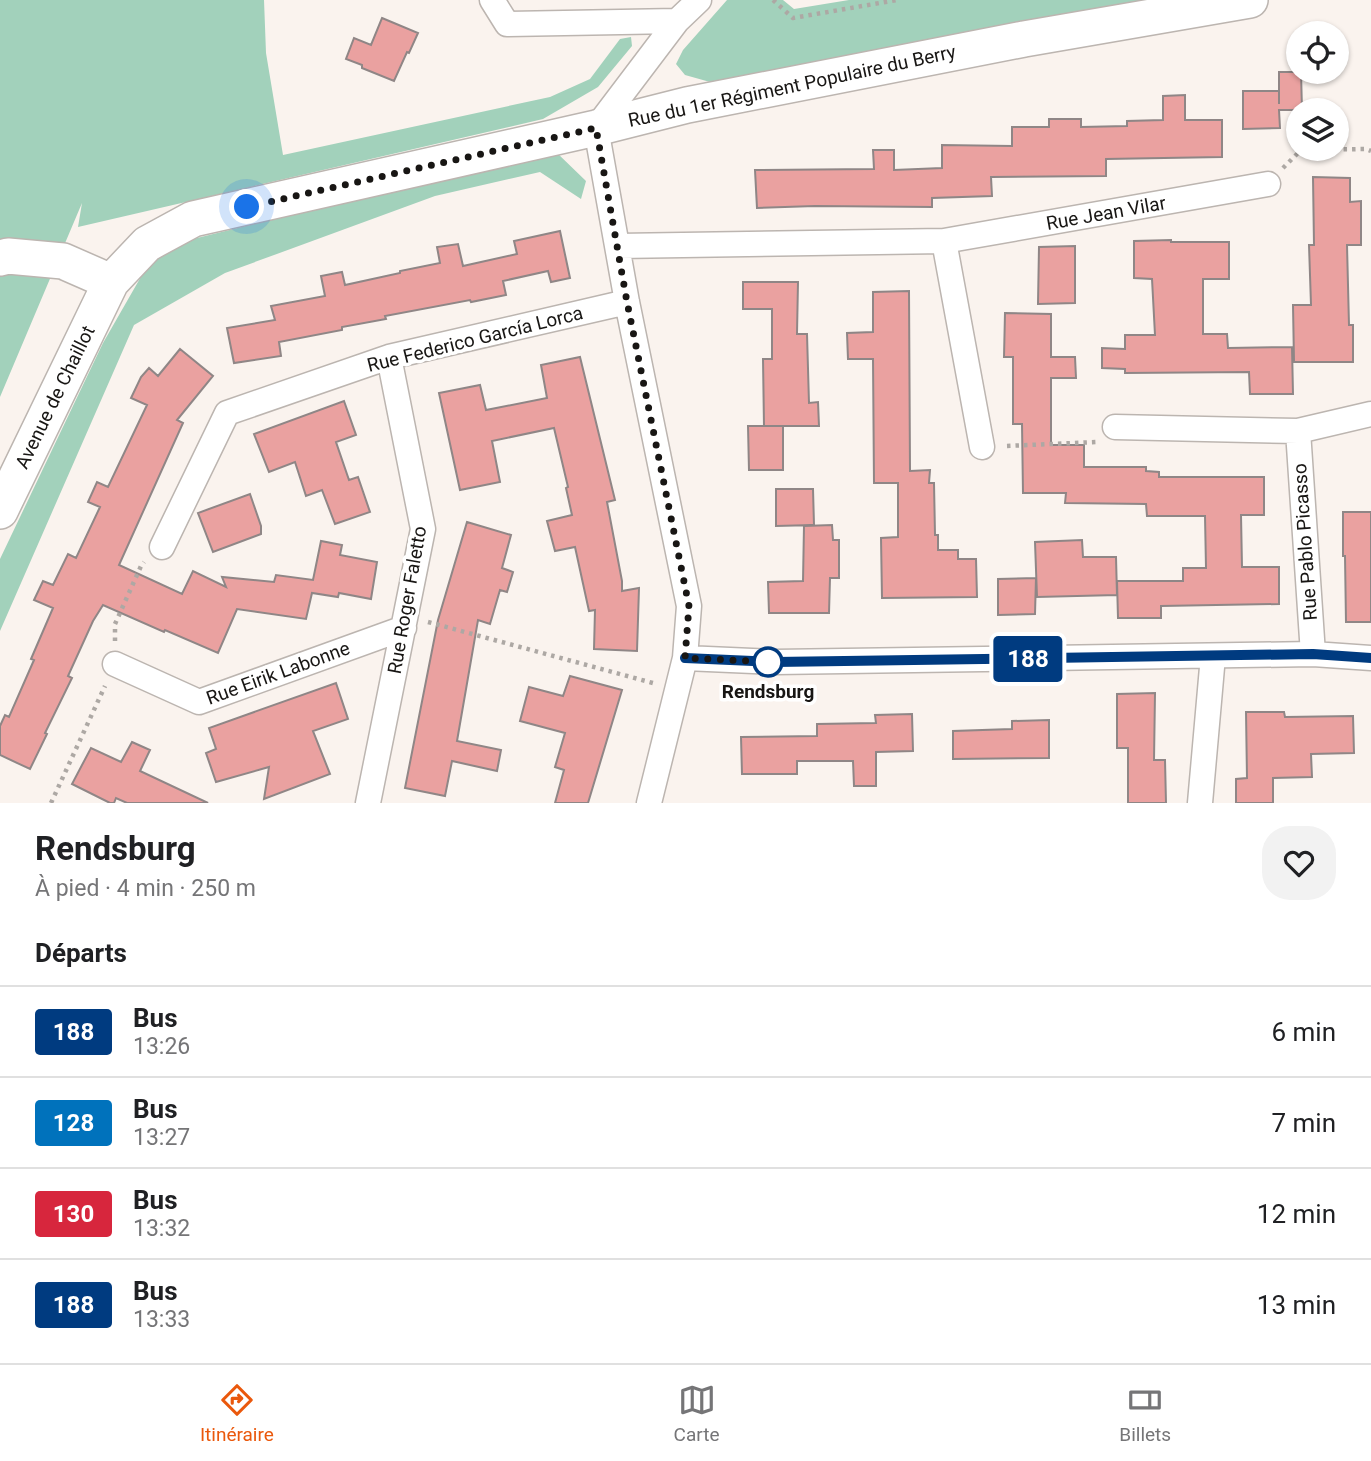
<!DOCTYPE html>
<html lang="fr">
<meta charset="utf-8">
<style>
body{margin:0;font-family:Roboto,sans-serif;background:#f2f2f2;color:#202124;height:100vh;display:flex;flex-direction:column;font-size:26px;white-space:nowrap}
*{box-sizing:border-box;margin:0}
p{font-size:23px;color:#757577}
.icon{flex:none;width:38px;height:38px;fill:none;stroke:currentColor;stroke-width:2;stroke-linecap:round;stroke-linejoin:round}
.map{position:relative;height:803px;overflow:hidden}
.drawer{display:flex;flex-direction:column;background:#fff;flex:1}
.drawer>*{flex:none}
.badge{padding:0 14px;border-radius:5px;font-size:24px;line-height:46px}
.tools{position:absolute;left:1286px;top:21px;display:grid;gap:14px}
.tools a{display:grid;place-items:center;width:63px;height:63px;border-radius:50%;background:#fff;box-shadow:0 2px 5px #0004;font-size:35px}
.you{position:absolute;width:35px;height:35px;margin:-18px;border:5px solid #fff;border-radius:50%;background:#1a73e8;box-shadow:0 0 0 10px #1a73e833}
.map>.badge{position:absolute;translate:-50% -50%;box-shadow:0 0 0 4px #fff}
h2{padding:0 35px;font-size:26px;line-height:63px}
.round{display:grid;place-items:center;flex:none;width:74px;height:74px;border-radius:28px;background:#f2f2f2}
.summary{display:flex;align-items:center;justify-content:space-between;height:119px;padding:0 35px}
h1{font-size:33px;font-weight:700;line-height:52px}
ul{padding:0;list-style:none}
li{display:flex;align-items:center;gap:21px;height:91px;padding:0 35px;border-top:2px solid #e0e0e0}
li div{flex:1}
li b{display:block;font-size:26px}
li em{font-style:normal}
li .badge{min-width:77px;font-weight:700;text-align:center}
.dock{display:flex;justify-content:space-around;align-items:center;height:98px;border-top:2px solid #e0e0e0;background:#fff;font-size:19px;color:#757577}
.dock a{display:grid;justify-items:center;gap:4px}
.dock .on{color:#ea580c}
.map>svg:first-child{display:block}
.green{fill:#a2d1bb}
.building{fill:#eaa1a0;stroke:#8f8686;stroke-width:2}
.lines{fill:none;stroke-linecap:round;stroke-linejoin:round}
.minor-casing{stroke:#bcb5b0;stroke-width:27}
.secondary-casing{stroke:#bcb5b0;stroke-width:38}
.path{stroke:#ada8a4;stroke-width:4.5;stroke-dasharray:3.5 5;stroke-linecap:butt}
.minor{stroke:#fff;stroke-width:24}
.secondary{stroke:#fff;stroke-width:35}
.line-casing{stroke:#fff;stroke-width:16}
.line{stroke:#003b80;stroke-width:10}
.walk{stroke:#181614;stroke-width:7;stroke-dasharray:0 12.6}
.stop-dot{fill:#fff;stroke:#003b80;stroke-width:3.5}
.labels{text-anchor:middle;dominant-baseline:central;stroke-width:7;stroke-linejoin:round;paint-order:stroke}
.street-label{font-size:19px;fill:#181614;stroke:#fff}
.stop-label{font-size:19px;font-weight:bold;fill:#181614;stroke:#fff}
</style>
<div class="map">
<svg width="1371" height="803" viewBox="0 0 1371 803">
<rect width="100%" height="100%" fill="#faf3ee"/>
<path class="green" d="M 0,0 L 264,0 L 266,53 L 283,155 L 550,97 L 590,79 L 620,39 L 631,37 L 632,46 L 598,87 L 543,119 L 78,227 L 82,203 L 0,397 Z
M 727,0 L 783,0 L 794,9 L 849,0 L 1159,0 L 710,82 L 685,75 L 676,64 L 683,50 Z
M 556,152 L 586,181 L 581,199 L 540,172 L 435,196 L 225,273 L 134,325 L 0,631 L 0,559 L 103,343 L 150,261 L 197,238 L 533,155 Z"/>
<path class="building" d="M 382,18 L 418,33 L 409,53 L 407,52 L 394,81 L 362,68 L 362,65 L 346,59 L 354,38 L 371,45 Z
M 1279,72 L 1301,72 L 1302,110 L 1279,110 L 1280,128 L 1243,129 L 1243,91 L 1279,91 L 1279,104 Z
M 1185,95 L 1185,120 L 1222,120 L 1222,157 L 1106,159 L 1106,176 L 991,177 L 992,196 L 932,198 L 932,207 L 815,206 L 757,208 L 755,170 L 874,169 L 873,150 L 894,150 L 894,170 L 942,168 L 942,145 L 1012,146 L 1012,127 L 1049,127 L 1049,119 L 1081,119 L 1081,127 L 1127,126 L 1127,121 L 1163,120 L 1163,96 Z
M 1313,177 L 1350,178 L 1350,202 L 1361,201 L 1361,245 L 1347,245 L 1349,325 L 1353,325 L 1353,362 L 1294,362 L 1293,305 L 1311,305 L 1309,245 L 1314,245 Z
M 560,231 L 570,278 L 551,282 L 548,271 L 503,281 L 506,295 L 471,302 L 470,300 L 385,316 L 386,319 L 342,327 L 342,330 L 279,342 L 281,356 L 234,363 L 227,328 L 275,320 L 271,306 L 325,296 L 321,276 L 342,272 L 345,285 L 400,273 L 400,271 L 440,263 L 437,247 L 458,244 L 463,266 L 517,254 L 514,241 Z
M 1171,240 L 1171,242 L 1229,242 L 1229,279 L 1203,279 L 1203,334 L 1227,334 L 1228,348 L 1292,347 L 1293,394 L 1250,394 L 1249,372 L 1125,373 L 1125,369 L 1102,368 L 1102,348 L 1125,349 L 1125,335 L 1155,335 L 1152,279 L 1134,278 L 1134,241 Z
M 1075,246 L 1075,303 L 1038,304 L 1039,247 Z
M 743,282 L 798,282 L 797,334 L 807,334 L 809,403 L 818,402 L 819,426 L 764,426 L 763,359 L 772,359 L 772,309 L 743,309 Z
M 909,291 L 910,471 L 930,470 L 929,483 L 934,483 L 935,535 L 938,535 L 938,550 L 958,550 L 958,559 L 976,559 L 977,597 L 882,598 L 881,538 L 898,537 L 898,483 L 874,483 L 873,359 L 848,359 L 847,333 L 873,332 L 873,292 Z
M 1005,313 L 1051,314 L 1051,357 L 1075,357 L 1076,378 L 1051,378 L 1051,445 L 1084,445 L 1084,467 L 1146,467 L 1146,471 L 1159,472 L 1159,477 L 1264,477 L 1264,515 L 1241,515 L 1242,567 L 1279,567 L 1279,604 L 1161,606 L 1161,618 L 1118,618 L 1117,581 L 1183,581 L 1183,568 L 1206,568 L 1205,516 L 1147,516 L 1146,504 L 1065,503 L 1066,493 L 1023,493 L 1022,424 L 1013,424 L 1013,357 L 1004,357 Z
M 180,349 L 213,376 L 177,420 L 183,423 L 119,565 L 182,594 L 193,571 L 226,587 L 222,577 L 274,582 L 276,575 L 313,580 L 321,541 L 342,545 L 340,555 L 377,562 L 371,599 L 339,593 L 338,597 L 312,593 L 306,619 L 237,609 L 218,653 L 165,630 L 164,632 L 103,605 L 93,621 L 68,676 L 72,678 L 45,733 L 47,734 L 30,769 L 0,755 L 0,726 L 5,715 L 9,717 L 34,660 L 31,659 L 53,608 L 34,600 L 43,581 L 53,585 L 68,554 L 76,558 L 100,507 L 88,502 L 97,482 L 108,487 L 147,405 L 131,398 L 141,377 L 149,368 L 158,376 Z
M 580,357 L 615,500 L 607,502 L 622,581 L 622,591 L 639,588 L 637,651 L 594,649 L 595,610 L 589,611 L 575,547 L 555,551 L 547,521 L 572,515 L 566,488 L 568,487 L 554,428 L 492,441 L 500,482 L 460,490 L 439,393 L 480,385 L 486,410 L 547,398 L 541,365 Z
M 344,401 L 356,435 L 336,442 L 349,480 L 358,477 L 370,512 L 335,524 L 322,490 L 306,496 L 295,462 L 269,472 L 254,434 Z
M 748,426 L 783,426 L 783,470 L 749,470 Z
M 776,489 L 813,489 L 814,525 L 776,526 Z
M 250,494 L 261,526 L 261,534 L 213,552 L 198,513 Z
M 1343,512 L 1371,512 L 1371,622 L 1346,622 L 1345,556 L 1343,556 Z
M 467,522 L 511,535 L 502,568 L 513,572 L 507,592 L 500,590 L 490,624 L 478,620 L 457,741 L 501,750 L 497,771 L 452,761 L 445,796 L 405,788 L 438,620 Z
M 832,525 L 833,540 L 839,540 L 839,578 L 830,578 L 829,613 L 769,613 L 768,582 L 803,581 L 804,526 Z
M 1082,540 L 1083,557 L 1116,557 L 1117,595 L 1037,597 L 1035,542 Z
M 1036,578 L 1035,614 L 998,615 L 998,579 Z
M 570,676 L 622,690 L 588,803 L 555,803 L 564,770 L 555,767 L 565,733 L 520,721 L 529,687 L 563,696 Z
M 336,683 L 348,719 L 313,731 L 330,774 L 264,799 L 269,767 L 216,782 L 206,753 L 216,749 L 209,728 Z
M 1155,693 L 1154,760 L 1165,760 L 1166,803 L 1128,803 L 1128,748 L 1117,748 L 1117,694 Z
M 1246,712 L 1284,712 L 1285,717 L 1353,716 L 1354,753 L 1311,754 L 1312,777 L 1273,778 L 1273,803 L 1236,803 L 1236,779 L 1247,778 Z
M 912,714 L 913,751 L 876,752 L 876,786 L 854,786 L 853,761 L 797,761 L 797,774 L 742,774 L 741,737 L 817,736 L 817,724 L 876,723 L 875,715 Z
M 1049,720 L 1049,758 L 953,759 L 953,731 L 1012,729 L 1012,721 Z
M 132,742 L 150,750 L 140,771 L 208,803 L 127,803 L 116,798 L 114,803 L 110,803 L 72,784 L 91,748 L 121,762 Z"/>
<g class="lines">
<defs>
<path id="minor" d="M 492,0 L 507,24 L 677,21
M 944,241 L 982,447
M 618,246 L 944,241 L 1268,184
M 1115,427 L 1298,431 L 1371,414
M 1298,431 L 1313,654
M 162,547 L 227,413 L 389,357 L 627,302
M 685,658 L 775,662 L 1313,654 L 1371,658
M 115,664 L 199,702 L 404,628
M 368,803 L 423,529 L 389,357
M 649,803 L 685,658 L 689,606 L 627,302 L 596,128 L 677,21 L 699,0
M 1200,803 L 1213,656"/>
<path id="secondary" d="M 0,258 L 8,256 L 63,261 L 111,282
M 0,511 L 111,282 L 147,244 L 193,219 L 596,128 L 687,105 L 1024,39 L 1250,0"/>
</defs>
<use href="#minor" class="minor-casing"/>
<use href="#secondary" class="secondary-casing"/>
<path class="path" d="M 773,0 L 793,18 L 897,0
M 1283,168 L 1301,150 L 1366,149 L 1371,151
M 1007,446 L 1096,442
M 428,622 L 653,683
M 115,641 L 115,624 L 141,566 L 144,562
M 51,803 L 105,686"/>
<use href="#minor" class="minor"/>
<use href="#secondary" class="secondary"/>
</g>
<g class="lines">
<defs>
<path id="line" d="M 685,658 L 775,662 L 1313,654 L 1371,658"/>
</defs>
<use href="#line" class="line-casing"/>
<use href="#line" class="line"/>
<path class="walk" d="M 247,207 L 596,128 L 627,302 L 689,606 L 685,658 L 775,662 L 768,662"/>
</g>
<circle class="stop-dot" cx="768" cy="662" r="14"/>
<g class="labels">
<g class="street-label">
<text transform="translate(792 86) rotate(-12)">Rue du 1er Régiment Populaire du Berry</text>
<text transform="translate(1106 213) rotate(-10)">Rue Jean Vilar</text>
<text transform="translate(475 339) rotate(-14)">Rue Federico García Lorca</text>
<text transform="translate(55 397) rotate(-64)">Avenue de Chaillot</text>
<text transform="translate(1305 542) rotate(-94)">Rue Pablo Picasso</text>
<text transform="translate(407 600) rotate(-80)">Rue Roger Faletto</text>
<text transform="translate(278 673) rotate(-20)">Rue Eirik Labonne</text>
</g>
<g class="stop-label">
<text x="768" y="691">Rendsburg</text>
</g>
</g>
</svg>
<div class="tools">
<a><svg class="icon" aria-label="locate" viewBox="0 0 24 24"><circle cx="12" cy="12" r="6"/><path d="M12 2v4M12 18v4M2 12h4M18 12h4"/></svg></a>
<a><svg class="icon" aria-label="layers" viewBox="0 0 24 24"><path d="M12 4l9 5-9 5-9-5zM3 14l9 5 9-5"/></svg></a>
</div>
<div class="you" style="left:247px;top:207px"></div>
<b class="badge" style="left:1028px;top:659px;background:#003b80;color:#fff">188</b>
</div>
<section class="drawer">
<div class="summary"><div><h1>Rendsburg</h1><p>À pied · 4 min · 250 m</p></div><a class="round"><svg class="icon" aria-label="heart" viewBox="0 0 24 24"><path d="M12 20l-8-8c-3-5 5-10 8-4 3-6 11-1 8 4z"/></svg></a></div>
<h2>Départs</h2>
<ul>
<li><span class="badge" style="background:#003b80;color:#fff">188</span><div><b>Bus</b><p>13:26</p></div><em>6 min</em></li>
<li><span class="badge" style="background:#0072bc;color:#fff">128</span><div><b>Bus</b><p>13:27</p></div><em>7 min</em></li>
<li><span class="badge" style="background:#d7263d;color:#fff">130</span><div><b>Bus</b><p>13:32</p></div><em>12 min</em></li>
<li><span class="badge" style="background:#003b80;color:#fff">188</span><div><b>Bus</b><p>13:33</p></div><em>13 min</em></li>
</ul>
</section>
<nav class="dock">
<a class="on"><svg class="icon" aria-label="directions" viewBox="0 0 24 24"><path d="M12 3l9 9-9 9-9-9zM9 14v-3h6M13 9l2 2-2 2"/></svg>Itinéraire</a>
<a><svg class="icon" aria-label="map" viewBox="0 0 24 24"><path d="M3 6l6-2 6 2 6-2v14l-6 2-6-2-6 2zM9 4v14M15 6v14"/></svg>Carte</a>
<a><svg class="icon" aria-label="tickets" viewBox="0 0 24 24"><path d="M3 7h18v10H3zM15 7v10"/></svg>Billets</a>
</nav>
